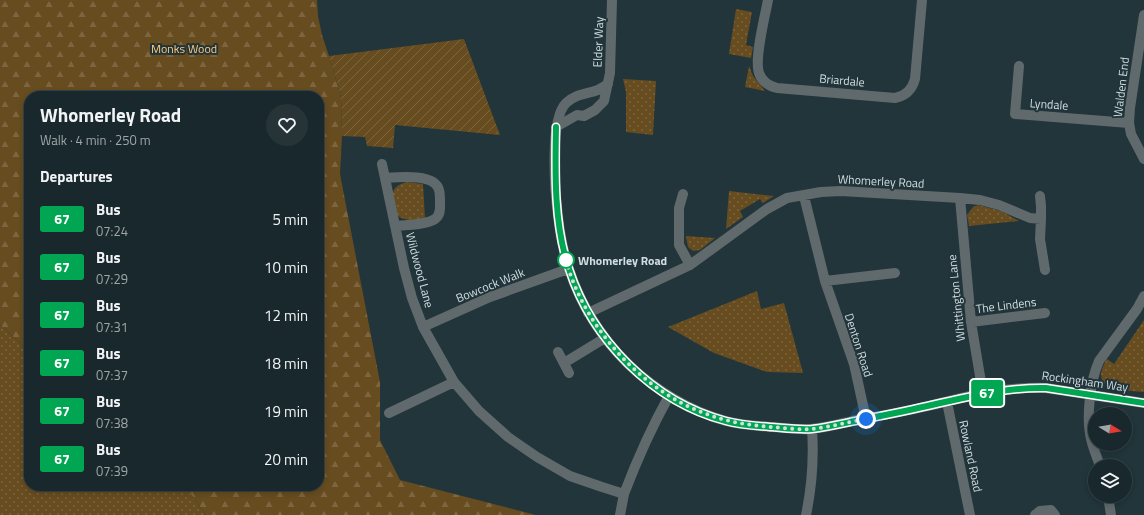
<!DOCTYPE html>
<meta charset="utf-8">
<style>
body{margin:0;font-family:"Titillium Web",sans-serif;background:#263438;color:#f1f3f6;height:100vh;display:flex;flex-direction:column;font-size:15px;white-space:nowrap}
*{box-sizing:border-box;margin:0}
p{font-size:13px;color:#9fa6a9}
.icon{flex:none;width:22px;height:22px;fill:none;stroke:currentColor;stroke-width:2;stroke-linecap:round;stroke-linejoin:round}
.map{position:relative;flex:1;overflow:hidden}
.drawer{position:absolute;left:24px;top:91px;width:300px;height:400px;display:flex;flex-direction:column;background:#19282c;border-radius:16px;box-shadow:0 2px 6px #0003,0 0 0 1px #374448}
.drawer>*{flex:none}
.badge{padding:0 8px;border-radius:3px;font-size:14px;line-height:26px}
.needle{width:26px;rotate:101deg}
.fabs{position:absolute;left:1088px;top:407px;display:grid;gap:8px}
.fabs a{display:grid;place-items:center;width:44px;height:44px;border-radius:50%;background:#19282c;box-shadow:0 2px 6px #0003,0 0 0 1px #374448;font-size:20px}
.you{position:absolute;width:20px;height:20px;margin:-10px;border:3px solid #fff;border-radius:50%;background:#1a73e8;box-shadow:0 0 0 6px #1a73e833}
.map>.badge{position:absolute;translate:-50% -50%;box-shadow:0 0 0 2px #fff}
h2{padding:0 16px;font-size:15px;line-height:36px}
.round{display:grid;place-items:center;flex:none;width:42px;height:42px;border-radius:21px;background:#263438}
.headline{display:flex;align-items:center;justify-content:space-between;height:68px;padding:0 16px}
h1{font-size:19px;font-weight:700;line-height:30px}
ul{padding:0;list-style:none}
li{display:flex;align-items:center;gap:12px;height:48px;padding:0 16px}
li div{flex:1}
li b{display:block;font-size:15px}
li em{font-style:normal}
li .badge{min-width:44px;font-weight:700;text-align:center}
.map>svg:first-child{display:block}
.grass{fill:url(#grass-dots)}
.forest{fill:url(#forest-firs)}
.garden{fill:url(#garden-furrows)}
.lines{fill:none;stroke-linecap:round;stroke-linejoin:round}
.minor{stroke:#606a6c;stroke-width:10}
.line-casing{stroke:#fff;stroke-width:9}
.line{stroke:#00a651;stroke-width:6}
.walk{stroke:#d2dee1;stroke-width:4;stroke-dasharray:0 7.2}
.stop-dot{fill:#fff;stroke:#00a651;stroke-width:2}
.labels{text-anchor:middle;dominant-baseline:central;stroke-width:4;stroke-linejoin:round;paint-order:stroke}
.street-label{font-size:12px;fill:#d2dee1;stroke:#21353a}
.park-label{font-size:12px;fill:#ffc877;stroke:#21353a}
.stop-label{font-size:12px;font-weight:bold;fill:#d2dee1;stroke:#21353a;text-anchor:start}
</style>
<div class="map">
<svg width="1144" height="515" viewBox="0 0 1144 515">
<defs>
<pattern id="grass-dots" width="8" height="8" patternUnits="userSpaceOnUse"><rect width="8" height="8" fill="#674c20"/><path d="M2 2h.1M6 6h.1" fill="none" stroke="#7c6540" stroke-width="1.8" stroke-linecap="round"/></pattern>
<pattern id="forest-firs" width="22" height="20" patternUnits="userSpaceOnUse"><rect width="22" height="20" fill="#674c20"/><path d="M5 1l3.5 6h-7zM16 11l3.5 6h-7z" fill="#7c6540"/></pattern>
<pattern id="garden-furrows" width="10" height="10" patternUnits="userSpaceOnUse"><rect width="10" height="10" fill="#674c20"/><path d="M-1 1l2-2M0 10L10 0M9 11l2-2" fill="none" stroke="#7c6540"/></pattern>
</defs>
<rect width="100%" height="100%" fill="#21353a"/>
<path class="grass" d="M 736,9 L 752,12 L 746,45 L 753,47 L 751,58 L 729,54 Z
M 749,66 L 753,76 L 765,91 L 745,87 Z
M 623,79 L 656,81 L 653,135 L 626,132 L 626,92 Z
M 407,182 L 423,184 L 425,219 C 414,220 404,222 396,214 C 393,198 387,187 407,182 Z
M 729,191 L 774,196 L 763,203 L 760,199 L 740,211 L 743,217 L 726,229 Z
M 978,205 L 1001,211 L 1019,221 L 969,226 L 967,215 L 973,207 Z
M 686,236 L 715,238 L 700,250 L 693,251 L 688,247 Z
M 757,291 L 761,309 L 784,303 L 803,373 L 767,372 L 714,353 L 668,327 Z
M 1144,320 L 1144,392 C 1122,390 1087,391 1107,359 L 1114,364 Z
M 0,325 L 29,351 L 29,486 L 185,486 L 206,515 L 0,515 Z"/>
<path class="forest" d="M 0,0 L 317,0 L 318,16 L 322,35 L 329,56 L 341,97 L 342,136 L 340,174 L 380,382 L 380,440 L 400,480 L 536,515 L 206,515 L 185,486 L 319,486 L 319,96 L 29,96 L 29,351 L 0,325 Z"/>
<path class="garden" d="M 464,39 L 500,135 L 395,125 L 393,148 L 367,146 L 365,137 L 342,136 L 341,97 L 329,56 Z"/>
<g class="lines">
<path class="minor" d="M 768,0 C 765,16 754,59 759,73 C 762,82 769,86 777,88 L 895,98 C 906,96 912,90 915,79 L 922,0
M 1144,15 L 1130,108 L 1129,123 L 1131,134 L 1144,159
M 1019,66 L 1015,114 L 1129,123
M 608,84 C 605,86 601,88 598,90 C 587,94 575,94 566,103 C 549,120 555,192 558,216 C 564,274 586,322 627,363 C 654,389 689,411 726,421 C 741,425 757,426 772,427 C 785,428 798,430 811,429 C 824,428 839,424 852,421 C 878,416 903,412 928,406 C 966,397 1006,386 1046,388 L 1144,403
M 556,127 L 577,115 L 584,116 L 595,110 L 604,101 L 610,73 L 612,0
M 382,164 L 404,268 L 412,298 L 423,327 L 454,382 L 479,411 L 508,437 L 537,457 L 570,476 L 602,487 L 624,494 C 637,460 651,428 669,396
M 385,178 C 398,177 435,173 439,190 C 440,193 440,198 440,202 C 440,208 441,215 435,219 C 426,225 406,225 395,226
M 683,194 L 679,208 L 679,245 L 690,265
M 804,196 L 825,281 L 854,364 L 866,419
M 1040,196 L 1041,206 L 1041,219
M 960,198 L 971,322 L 983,394
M 825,281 L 895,273
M 588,313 L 690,265 L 767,209 L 787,198 L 821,192 L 841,191 L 960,198 L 980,200 L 999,205 L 1030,218 L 1041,219 L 1040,239 L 1045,270
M 971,322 L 1045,313
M 423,327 L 490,297 L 568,269
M 558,352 L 569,373
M 564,363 L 605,338
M 947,402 L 970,515
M 389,413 L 454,382
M 1100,466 C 1097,457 1093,448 1091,439 C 1086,418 1090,381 1099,361 L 1137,309 L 1144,296
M 1108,496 L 1111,515
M 620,515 L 624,494
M 806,515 C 812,486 814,458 812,429
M 1035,515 L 1040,511 L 1051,510 L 1055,515"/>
</g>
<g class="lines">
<defs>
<path id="line" d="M 556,127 C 555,174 554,225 569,269 C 592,340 653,402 726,421 C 740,425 756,426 771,427 C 784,428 799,430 812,429 C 828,427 845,423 860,420 C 886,415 911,410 936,404 C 972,396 1009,387 1046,388 L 1144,403"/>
</defs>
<use href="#line" class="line-casing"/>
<use href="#line" class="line"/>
<path class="walk" d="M 566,260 L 565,257 C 582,324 639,389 704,413 C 726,422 749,425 772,427 C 785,428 799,430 812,429 C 830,427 848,422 866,419"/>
</g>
<circle class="stop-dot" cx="566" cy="260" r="8"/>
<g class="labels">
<g class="street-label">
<text transform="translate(598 42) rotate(-88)">Elder Way</text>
<text transform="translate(842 80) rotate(5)">Briardale</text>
<text transform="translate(1121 87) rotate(-83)">Walden End</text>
<text transform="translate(1049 104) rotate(4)">Lyndale</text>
<text transform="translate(881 181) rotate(3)">Whomerley Road</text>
<text transform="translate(420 270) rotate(75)">Wildwood Lane</text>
<text transform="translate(490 285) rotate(-22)">Bowcock Walk</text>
<text transform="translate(956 298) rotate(-96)">Whittington Lane</text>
<text transform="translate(1006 305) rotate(-7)">The Lindens</text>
<text transform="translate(859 345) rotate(72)">Denton Road</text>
<text transform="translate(1085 381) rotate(8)">Rockingham Way</text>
<text transform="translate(971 456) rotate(78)">Rowland Road</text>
</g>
<g class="park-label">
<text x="184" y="48">Monks Wood</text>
</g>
<g class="stop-label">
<text x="578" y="260">Whomerley Road</text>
</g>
</g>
</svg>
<div class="fabs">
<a><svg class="needle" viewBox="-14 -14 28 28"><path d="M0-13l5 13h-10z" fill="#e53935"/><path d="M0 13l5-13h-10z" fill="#9fa6a9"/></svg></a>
<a><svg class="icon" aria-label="layers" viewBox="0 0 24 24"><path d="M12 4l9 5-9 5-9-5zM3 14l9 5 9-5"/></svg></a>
</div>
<div class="you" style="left:866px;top:419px"></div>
<b class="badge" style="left:987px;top:393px;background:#00a651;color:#fff">67</b>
<section class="drawer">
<div class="headline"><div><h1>Whomerley Road</h1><p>Walk · 4 min · 250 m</p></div><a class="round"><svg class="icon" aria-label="heart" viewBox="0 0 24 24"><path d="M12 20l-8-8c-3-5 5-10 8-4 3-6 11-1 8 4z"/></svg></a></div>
<h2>Departures</h2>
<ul>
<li><span class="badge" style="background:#00a651;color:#fff">67</span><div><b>Bus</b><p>07:24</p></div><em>5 min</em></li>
<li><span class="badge" style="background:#00a651;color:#fff">67</span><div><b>Bus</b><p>07:29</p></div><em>10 min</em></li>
<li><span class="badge" style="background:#00a651;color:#fff">67</span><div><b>Bus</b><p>07:31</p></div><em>12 min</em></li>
<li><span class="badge" style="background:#00a651;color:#fff">67</span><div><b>Bus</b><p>07:37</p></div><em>18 min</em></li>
<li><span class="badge" style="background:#00a651;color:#fff">67</span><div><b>Bus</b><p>07:38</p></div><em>19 min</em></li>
<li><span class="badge" style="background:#00a651;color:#fff">67</span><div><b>Bus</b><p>07:39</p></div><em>20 min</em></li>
</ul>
</section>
</div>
